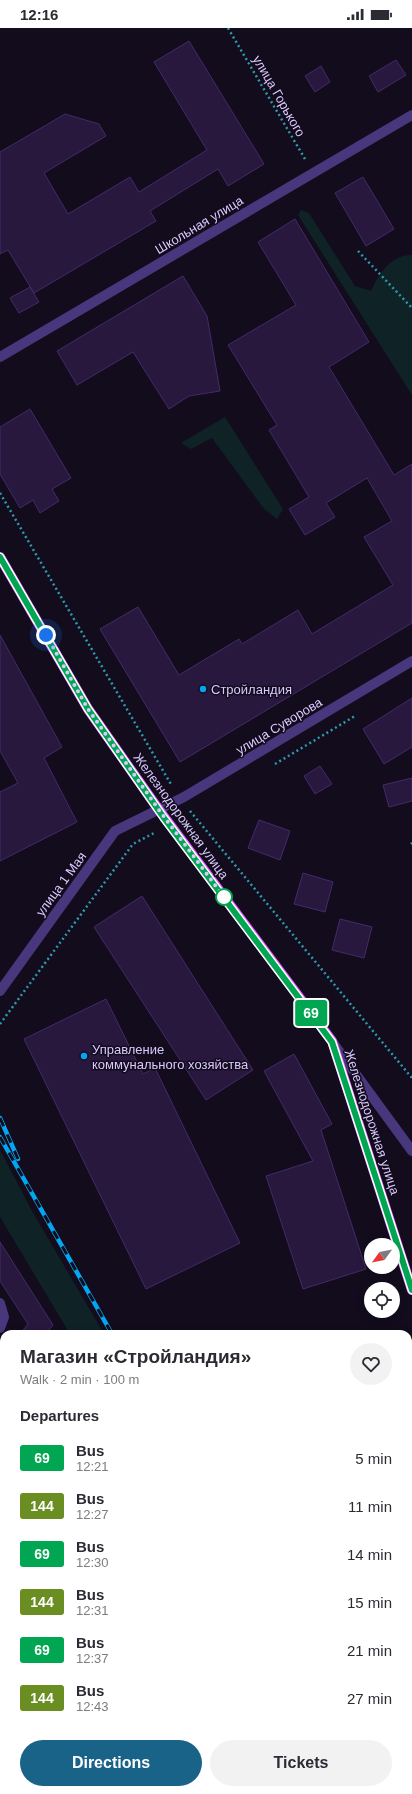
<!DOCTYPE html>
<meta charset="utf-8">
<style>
body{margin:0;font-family:Helvetica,sans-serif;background:#f2f2f3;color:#2b2b33;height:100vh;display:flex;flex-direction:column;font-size:15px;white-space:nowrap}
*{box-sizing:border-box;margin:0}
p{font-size:13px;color:#7c7c81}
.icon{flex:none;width:22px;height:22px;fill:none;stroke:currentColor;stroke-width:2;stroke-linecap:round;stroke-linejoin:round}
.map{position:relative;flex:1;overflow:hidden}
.side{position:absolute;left:0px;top:1302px;width:412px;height:464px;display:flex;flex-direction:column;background:#fff;border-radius:12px 12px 0 0;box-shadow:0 2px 10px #0003}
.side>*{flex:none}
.badge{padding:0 8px;border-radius:3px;font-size:14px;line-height:26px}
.needle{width:26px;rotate:237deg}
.controls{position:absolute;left:364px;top:1210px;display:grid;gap:8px}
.controls a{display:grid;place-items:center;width:36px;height:36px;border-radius:50%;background:#fff;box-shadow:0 2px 10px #0003;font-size:20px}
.you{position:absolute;width:20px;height:20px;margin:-10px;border:3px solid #fff;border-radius:50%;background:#1a73e8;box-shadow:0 0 0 6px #1a73e833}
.map>.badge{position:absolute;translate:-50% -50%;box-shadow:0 0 0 2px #fff}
h2{padding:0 20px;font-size:15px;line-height:36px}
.round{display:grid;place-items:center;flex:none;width:42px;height:42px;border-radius:21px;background:#f2f2f3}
.summary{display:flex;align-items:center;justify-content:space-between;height:68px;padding:0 20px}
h1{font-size:19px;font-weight:600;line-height:30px}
.cta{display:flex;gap:8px;margin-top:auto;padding:8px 20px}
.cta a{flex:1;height:46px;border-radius:24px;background:#196288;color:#fff;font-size:16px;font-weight:600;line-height:46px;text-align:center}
.cta a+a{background:#f2f2f3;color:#2b2b33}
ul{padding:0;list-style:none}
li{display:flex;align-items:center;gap:12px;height:48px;padding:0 20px}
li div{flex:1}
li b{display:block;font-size:15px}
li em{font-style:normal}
li .badge{min-width:44px;font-weight:700;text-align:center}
.status{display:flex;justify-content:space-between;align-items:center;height:28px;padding:0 20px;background:#fff;direction:ltr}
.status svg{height:11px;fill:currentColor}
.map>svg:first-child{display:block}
.green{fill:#0f2327}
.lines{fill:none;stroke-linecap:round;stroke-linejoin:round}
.stream{stroke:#091039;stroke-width:7}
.building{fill:#28183e;stroke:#442a6a}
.path{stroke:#2e9aad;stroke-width:2.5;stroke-dasharray:2 3;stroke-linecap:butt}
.minor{stroke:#48377c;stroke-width:10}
.major{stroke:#e151fd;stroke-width:10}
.rail-casing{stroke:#03a6f0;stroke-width:4.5}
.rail{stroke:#120c1d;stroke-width:3;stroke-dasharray:9;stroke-linecap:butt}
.line-casing{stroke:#fff;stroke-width:9}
.line{stroke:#00a651;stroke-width:6}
.walk{stroke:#dac9fe;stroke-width:4;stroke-dasharray:0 7.2}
.poi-dot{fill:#03a6f0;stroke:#120c1d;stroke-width:1.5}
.stop-dot{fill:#fff;stroke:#00a651;stroke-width:2}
.labels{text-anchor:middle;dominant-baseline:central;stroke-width:3;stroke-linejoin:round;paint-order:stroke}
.street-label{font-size:13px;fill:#dac9fe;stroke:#120c1d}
.poi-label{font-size:13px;fill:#dac9fe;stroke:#120c1d;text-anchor:start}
</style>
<div class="status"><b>12:16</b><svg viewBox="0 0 49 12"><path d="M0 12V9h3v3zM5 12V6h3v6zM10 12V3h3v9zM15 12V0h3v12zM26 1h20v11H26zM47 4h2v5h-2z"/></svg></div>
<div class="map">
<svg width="412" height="1766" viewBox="0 0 412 1766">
<rect width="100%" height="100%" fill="#120c1d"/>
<path class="green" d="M 301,182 L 309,185 L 355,258 L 371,263 C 379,245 391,227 412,227 L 412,367 L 298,187 Z
M 225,389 L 283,481 L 277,491 L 264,481 L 212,410 L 191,421 L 181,415 Z
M 0,1122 L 32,1183 L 104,1306 L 70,1306 L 0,1189 Z
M 0,1623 L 4,1623 L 4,1710 L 0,1713 Z"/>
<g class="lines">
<path class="stream" d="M 0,1684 L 4,1680"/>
</g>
<path class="building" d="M 189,13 L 264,136 L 228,158 L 218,141 L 150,183 L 156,193 L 34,265 L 8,222 L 0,226 L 0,124 L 65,86 L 99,96 L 106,108 L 44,145 L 68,186 L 130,149 L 139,164 L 207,122 L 154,34 Z
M 396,32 L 406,47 L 378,64 L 369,48 Z
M 321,38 L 330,54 L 315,64 L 305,48 Z
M 363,149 L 394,201 L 366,218 L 335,165 Z
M 295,191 L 369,314 L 329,339 L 394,447 L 412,436 L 412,595 L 180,734 L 100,601 L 138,579 L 179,647 L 239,611 L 242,616 L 298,582 L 312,606 L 393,557 L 364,509 L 392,493 L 367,450 L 326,475 L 335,489 L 305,507 L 289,481 L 309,469 L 269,402 L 277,397 L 228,317 L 296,277 L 258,214 Z
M 183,248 L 207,288 L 220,363 L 189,368 L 169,381 L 133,324 L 77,357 L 57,323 Z
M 30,259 L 39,274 L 19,285 L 10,270 Z
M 30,381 L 71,450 L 52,461 L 59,473 L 40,485 L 33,472 L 20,480 L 0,446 L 0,399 Z
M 0,607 L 62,719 L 44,730 L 77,794 L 0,833 L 0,764 L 18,755 L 0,723 Z
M 412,670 L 412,719 L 384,736 L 363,701 Z
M 320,738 L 332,756 L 315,766 L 304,748 Z
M 412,750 L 412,773 L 389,779 L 383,757 Z
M 259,792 L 290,803 L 280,832 L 248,820 Z
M 303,845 L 333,854 L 325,884 L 294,876 Z
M 142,868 L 253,1042 L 206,1072 L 94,899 Z
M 340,891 L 372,899 L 364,930 L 332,922 Z
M 106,971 L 143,1046 L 155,1040 L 240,1215 L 146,1261 L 24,1011 Z
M 294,1026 L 332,1096 L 321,1102 L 366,1241 L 303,1261 L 266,1148 L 313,1133 L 264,1043 Z
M 0,1214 L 53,1297 L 46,1306 L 20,1306 L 28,1296 L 0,1253 Z"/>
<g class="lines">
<path class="path" d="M 228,0 L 305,131
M 358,223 L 412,280
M 0,465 L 172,758
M 275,736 L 355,688
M 190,783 L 412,1050
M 411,816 L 412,815
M 0,996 L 133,816 L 156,804"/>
<path class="minor" d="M 0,329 L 412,87
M 0,963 L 115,803 L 184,769 L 412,633
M 333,1015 L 412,1123
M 0,1275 L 4,1289 L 0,1300"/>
<path class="major" d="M 0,529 L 88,681 L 159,782 L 332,1013 L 412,1262"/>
<defs>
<path id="rail" d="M 0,1090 L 18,1131
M 0,1109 L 112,1306
M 373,1762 L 375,1766"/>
</defs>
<use href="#rail" class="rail-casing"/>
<use href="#rail" class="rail"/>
</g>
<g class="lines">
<defs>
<path id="line" d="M 0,529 L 88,681 L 164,790 L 332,1014 L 412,1262"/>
</defs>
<use href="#line" class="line-casing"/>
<use href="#line" class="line"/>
<path class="walk" d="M 46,607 L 88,681 L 159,782 L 227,873 L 224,869"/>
</g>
<g class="poi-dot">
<circle cx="203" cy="661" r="4"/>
<circle cx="84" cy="1028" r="4"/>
</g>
<circle class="stop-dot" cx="224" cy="869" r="8"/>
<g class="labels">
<g class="street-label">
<text transform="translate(279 68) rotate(60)">улица Горького</text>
<text transform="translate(199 197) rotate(-31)">Школьная улица</text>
<text transform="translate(279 698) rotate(-31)">улица Суворова</text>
<text transform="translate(181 788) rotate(54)">Железнодорожная улица</text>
<text transform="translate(61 856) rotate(-54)">улица 1 Мая</text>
<text transform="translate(372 1094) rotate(72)">Железнодорожная улица</text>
</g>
<g class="poi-label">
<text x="211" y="661">Стройландия</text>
<text x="92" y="1021">Управление<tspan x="92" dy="15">коммунального хозяйства</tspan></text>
</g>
</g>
</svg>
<div class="controls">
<a><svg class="needle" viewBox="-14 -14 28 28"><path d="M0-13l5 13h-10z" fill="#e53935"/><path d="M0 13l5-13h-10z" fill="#7c7c81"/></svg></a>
<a><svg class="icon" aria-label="locate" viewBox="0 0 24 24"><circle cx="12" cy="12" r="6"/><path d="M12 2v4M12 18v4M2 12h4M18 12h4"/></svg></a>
</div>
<div class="you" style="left:46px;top:607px"></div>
<b class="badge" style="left:311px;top:985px;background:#00a651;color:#fff">69</b>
<section class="side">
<div class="summary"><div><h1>Магазин «Стройландия»</h1><p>Walk · 2 min · 100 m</p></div><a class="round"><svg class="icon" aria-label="heart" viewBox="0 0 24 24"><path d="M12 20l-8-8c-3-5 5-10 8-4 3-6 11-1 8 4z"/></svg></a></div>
<h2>Departures</h2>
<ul>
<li><span class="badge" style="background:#00a651;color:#fff">69</span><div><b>Bus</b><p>12:21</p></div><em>5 min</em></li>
<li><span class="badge" style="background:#6b8e23;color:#fff">144</span><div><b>Bus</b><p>12:27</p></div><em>11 min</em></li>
<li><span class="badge" style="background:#00a651;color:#fff">69</span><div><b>Bus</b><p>12:30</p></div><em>14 min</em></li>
<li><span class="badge" style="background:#6b8e23;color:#fff">144</span><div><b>Bus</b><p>12:31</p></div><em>15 min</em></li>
<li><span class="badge" style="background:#00a651;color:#fff">69</span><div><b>Bus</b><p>12:37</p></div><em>21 min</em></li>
<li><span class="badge" style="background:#6b8e23;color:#fff">144</span><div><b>Bus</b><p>12:43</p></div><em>27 min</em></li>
</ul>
<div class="cta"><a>Directions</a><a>Tickets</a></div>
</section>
</div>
